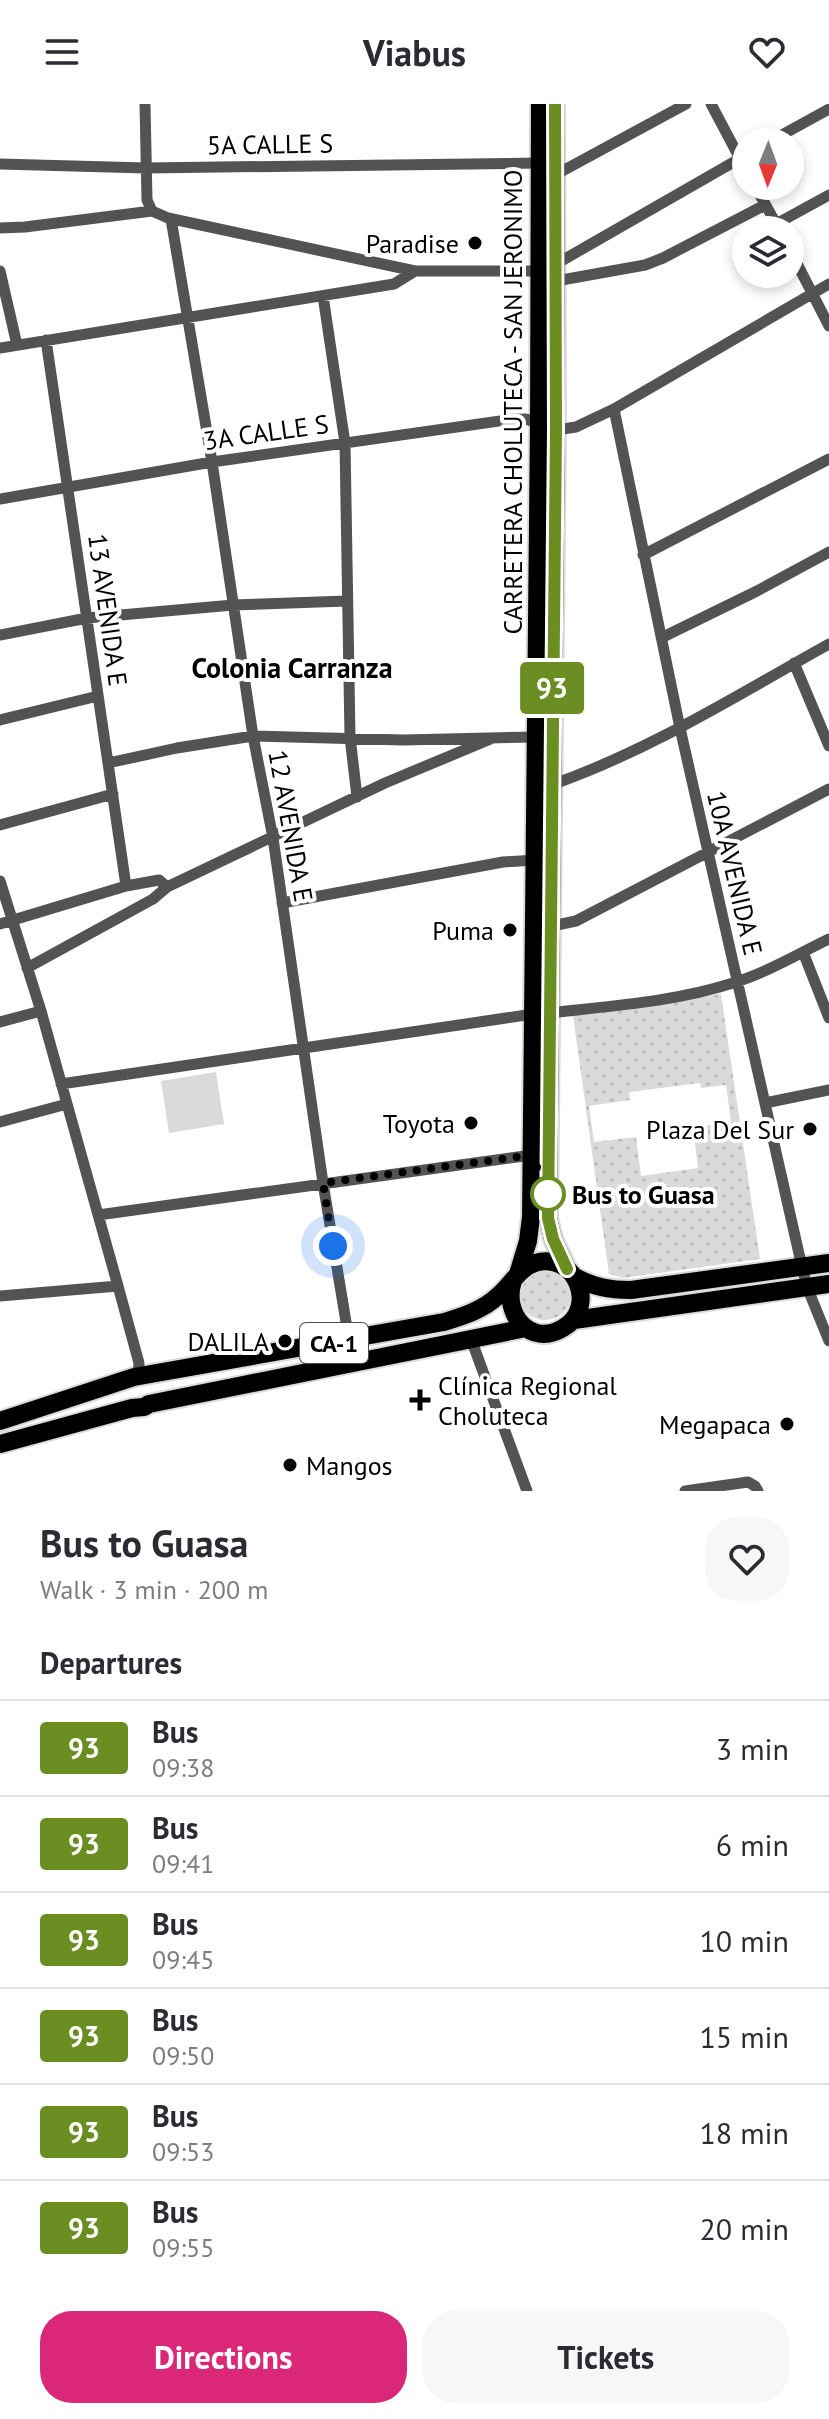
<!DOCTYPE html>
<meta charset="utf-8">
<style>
body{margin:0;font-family:"PT Sans",sans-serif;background:#f7f7f7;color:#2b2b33;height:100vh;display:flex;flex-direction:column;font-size:30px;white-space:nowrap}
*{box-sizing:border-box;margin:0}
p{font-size:26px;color:#7c7c81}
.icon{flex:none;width:44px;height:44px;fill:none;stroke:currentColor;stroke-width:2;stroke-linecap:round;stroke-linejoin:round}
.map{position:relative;height:1387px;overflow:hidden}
.sheet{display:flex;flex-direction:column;background:#fff;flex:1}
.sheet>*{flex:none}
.badge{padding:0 16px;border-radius:6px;font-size:28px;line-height:52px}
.needle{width:52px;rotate:181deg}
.controls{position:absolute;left:732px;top:24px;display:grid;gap:16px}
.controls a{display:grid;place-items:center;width:72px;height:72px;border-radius:50%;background:#fff;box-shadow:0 4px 12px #0003;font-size:40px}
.you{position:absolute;width:40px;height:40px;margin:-20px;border:6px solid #fff;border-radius:50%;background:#1a73e8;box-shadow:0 0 0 12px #1a73e833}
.map>.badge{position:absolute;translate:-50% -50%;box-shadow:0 0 0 4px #fff}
h2{padding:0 40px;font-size:30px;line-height:72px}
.round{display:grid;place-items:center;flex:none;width:84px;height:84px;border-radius:32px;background:#f7f7f7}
.overview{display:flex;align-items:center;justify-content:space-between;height:136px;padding:0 40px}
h1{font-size:38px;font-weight:700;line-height:60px}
.primary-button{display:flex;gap:16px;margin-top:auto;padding:16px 40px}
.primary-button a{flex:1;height:92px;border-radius:32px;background:#db2777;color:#fff;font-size:32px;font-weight:700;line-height:92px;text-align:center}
.primary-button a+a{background:#f7f7f7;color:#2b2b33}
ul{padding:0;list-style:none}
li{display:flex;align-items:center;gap:24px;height:96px;padding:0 40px;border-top:2px solid #e1e1e2}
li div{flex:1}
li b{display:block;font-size:30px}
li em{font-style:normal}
li .badge{min-width:88px;font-weight:700;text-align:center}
header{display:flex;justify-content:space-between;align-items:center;height:104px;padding:0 40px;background:#fff;font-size:36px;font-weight:700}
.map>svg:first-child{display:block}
.garden{fill:url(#garden-dots);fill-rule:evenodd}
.pitch{fill:#dadada}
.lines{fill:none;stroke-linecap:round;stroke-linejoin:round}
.trunk-casing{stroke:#dbdbdb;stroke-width:22}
.minor{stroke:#535353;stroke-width:11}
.trunk{stroke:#000;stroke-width:18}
.line-casing{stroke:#fff;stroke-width:18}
.line{stroke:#6b8e23;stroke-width:12}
.walk{stroke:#000;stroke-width:8;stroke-dasharray:0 14.4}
.poi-dot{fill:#000;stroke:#fff;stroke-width:3}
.stop-dot{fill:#fff;stroke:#6b8e23;stroke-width:4}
.labels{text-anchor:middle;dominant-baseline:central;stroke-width:8;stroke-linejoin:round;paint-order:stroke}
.shield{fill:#fff;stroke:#4c4c4c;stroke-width:2}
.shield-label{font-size:24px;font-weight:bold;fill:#000}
.street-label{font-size:26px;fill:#000;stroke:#fff}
.poi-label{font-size:26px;fill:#000;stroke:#fff;text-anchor:end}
.stop-label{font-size:26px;font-weight:bold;fill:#000;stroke:#fff;text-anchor:start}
.neighbourhood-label{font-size:28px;font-weight:bold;fill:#000;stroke:#fff}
</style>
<header><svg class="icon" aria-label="menu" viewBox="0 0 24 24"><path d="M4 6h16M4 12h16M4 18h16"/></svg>Viabus<svg class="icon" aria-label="heart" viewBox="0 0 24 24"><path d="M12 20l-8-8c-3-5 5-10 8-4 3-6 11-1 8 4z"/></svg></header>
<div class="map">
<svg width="829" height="1387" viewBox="0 0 829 1387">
<defs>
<pattern id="garden-dots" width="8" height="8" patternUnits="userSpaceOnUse" patternTransform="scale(2)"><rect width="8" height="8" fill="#dadada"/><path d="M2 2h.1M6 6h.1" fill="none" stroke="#b9b9b9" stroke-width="1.8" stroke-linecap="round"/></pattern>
</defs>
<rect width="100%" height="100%" fill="#fff"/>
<path class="garden" d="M 721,890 L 760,1155 L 623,1174 L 609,1170 L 573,912 ZM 700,979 L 701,984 L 726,981 L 731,1018 L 693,1023 L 698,1064 L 641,1072 L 636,1033 L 594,1038 L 589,1002 L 630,996 L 629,988 Z
M519 1190a26 26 0 1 1 52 0a26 26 0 1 1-52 0Z"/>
<path class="pitch" d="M 216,968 L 224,1020 L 169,1029 L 161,977 Z"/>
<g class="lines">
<defs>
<path id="trunk" d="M 555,0 L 556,326 L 548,1114 L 553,1135 L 567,1165
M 518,1170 L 528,1137 L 531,1113 L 539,319 L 540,0
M 575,1173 C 594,1183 609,1186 631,1186 L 829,1159
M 574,1216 L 829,1180
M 0,1317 L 134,1273 L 444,1218 C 464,1212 483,1206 499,1191 C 511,1181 519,1164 535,1159 C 575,1147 599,1203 563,1224 C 530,1244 502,1209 513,1177
M 0,1340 L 132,1304 L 144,1303 L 149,1300 L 526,1224"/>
</defs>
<use href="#trunk" class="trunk-casing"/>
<path class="minor" d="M 145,0 L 147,96 L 152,107 L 168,114 L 415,167
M 711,0 L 746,66
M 769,38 L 829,5
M 0,60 L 146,64 L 540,59
M 555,71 L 686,0
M 755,82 L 779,125
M 171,115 L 212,358 L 253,632 L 273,734 L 323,1079 L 349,1236
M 776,120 L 829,91
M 0,124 L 25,123 L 152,107
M 790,146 L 829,222
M 556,160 L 746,51
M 0,167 L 17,241
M 556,177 L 645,161 L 663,154 L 765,101
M 323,192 L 345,339 L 350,633 L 357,693
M 46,236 L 126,782
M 0,244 L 394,180 L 415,167 L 540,167
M 614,305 L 680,624 L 802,1163 L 807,1183 L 829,1237
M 0,395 L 212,358 L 514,315 L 526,315 L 556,326 L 576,323 L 614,305 L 829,180
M 643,451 L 829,355
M 0,531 L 87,514 L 233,501 L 347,497
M 663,533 L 757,487 L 829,448
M 794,559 L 829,642
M 0,616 L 98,592
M 108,659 L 177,644 L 253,632 L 403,636 L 535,633
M 551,681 C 649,647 739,590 829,540
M 0,721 L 113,690
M 0,777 L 41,907 L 118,1182 L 139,1259 L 138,1273
M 282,799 L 503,758 L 535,756
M 0,820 L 126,782 L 159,776 L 167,783
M 547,823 L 576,817 L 829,685
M 803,848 L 829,914
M 27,864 L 153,795 L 167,783 L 385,679 L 493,634
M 549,909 C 610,902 674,898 733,879 C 766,869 798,850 829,835
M 0,918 L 41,907
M 61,980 L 533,910
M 765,999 L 829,986
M 0,1018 L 67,1000
M 98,1111 L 532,1051
M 0,1192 L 118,1182
M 471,1235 L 527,1387
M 685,1387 L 748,1378 L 755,1382 L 758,1387"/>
<use href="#trunk" class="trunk"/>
</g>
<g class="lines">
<defs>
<path id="line" d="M 555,0 L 556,326 L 548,1114 L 553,1135 L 567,1165"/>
</defs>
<use href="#line" class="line-casing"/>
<use href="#line" class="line"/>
<path class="walk" d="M 333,1142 L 323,1079 L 532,1051 L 548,1090"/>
</g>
<g class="poi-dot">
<circle cx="475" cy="139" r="8"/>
<circle cx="510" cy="826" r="8"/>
<circle cx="471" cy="1019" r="8"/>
<circle cx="810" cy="1025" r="8"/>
<circle cx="285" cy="1237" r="8"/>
<path d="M416 1284h8v8h8v8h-8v8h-8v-8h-8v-8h8z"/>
<circle cx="787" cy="1320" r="8"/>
<circle cx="290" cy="1361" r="8"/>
</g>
<circle class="stop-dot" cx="548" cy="1090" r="16"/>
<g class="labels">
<rect class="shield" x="300" y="1219" width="68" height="40" rx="6"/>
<g class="shield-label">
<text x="334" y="1239">CA-1</text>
</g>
<g class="street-label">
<text transform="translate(270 40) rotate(-1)">5A CALLE S</text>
<text transform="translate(512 298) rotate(-90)">CARRETERA CHOLUTECA - SAN JERONIMO</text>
<text transform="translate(266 328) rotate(-8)">3A CALLE S</text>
<text transform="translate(108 506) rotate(82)">13 AVENIDA E</text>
<text transform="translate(291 722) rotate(80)">12 AVENIDA E</text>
<text transform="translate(735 769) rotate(77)">10A AVENIDA E</text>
</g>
<g class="poi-label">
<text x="459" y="139">Paradise</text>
<text x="494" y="826">Puma</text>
<text x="455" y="1019">Toyota</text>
<text x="794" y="1025">Plaza Del Sur</text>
<text x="269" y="1237">DALILA</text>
<text x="438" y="1281" text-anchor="start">Clínica Regional<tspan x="438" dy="30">Choluteca</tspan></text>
<text x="771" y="1320">Megapaca</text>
<text x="306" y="1361" text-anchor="start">Mangos</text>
</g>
<g class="stop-label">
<text x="572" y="1090">Bus to Guasa</text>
</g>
<g class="neighbourhood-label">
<text x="292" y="563">Colonia Carranza</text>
</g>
</g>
</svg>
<div class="controls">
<a><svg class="needle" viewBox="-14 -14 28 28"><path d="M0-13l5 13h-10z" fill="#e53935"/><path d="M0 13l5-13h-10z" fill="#7c7c81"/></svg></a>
<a><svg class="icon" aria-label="layers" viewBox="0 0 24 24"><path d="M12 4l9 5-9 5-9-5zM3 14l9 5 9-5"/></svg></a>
</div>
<div class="you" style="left:333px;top:1142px"></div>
<b class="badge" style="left:552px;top:584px;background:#6b8e23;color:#fff">93</b>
</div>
<section class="sheet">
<div class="overview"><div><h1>Bus to Guasa</h1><p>Walk · 3 min · 200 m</p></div><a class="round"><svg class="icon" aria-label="heart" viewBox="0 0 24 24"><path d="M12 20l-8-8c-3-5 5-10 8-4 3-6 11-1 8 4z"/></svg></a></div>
<h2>Departures</h2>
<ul>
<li><span class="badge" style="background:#6b8e23;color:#fff">93</span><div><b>Bus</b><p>09:38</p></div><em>3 min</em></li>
<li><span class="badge" style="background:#6b8e23;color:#fff">93</span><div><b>Bus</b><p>09:41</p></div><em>6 min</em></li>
<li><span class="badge" style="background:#6b8e23;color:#fff">93</span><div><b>Bus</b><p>09:45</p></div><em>10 min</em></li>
<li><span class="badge" style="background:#6b8e23;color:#fff">93</span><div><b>Bus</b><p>09:50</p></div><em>15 min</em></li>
<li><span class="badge" style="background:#6b8e23;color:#fff">93</span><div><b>Bus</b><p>09:53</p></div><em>18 min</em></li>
<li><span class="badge" style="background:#6b8e23;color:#fff">93</span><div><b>Bus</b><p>09:55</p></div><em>20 min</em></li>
</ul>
<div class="primary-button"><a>Directions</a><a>Tickets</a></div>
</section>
